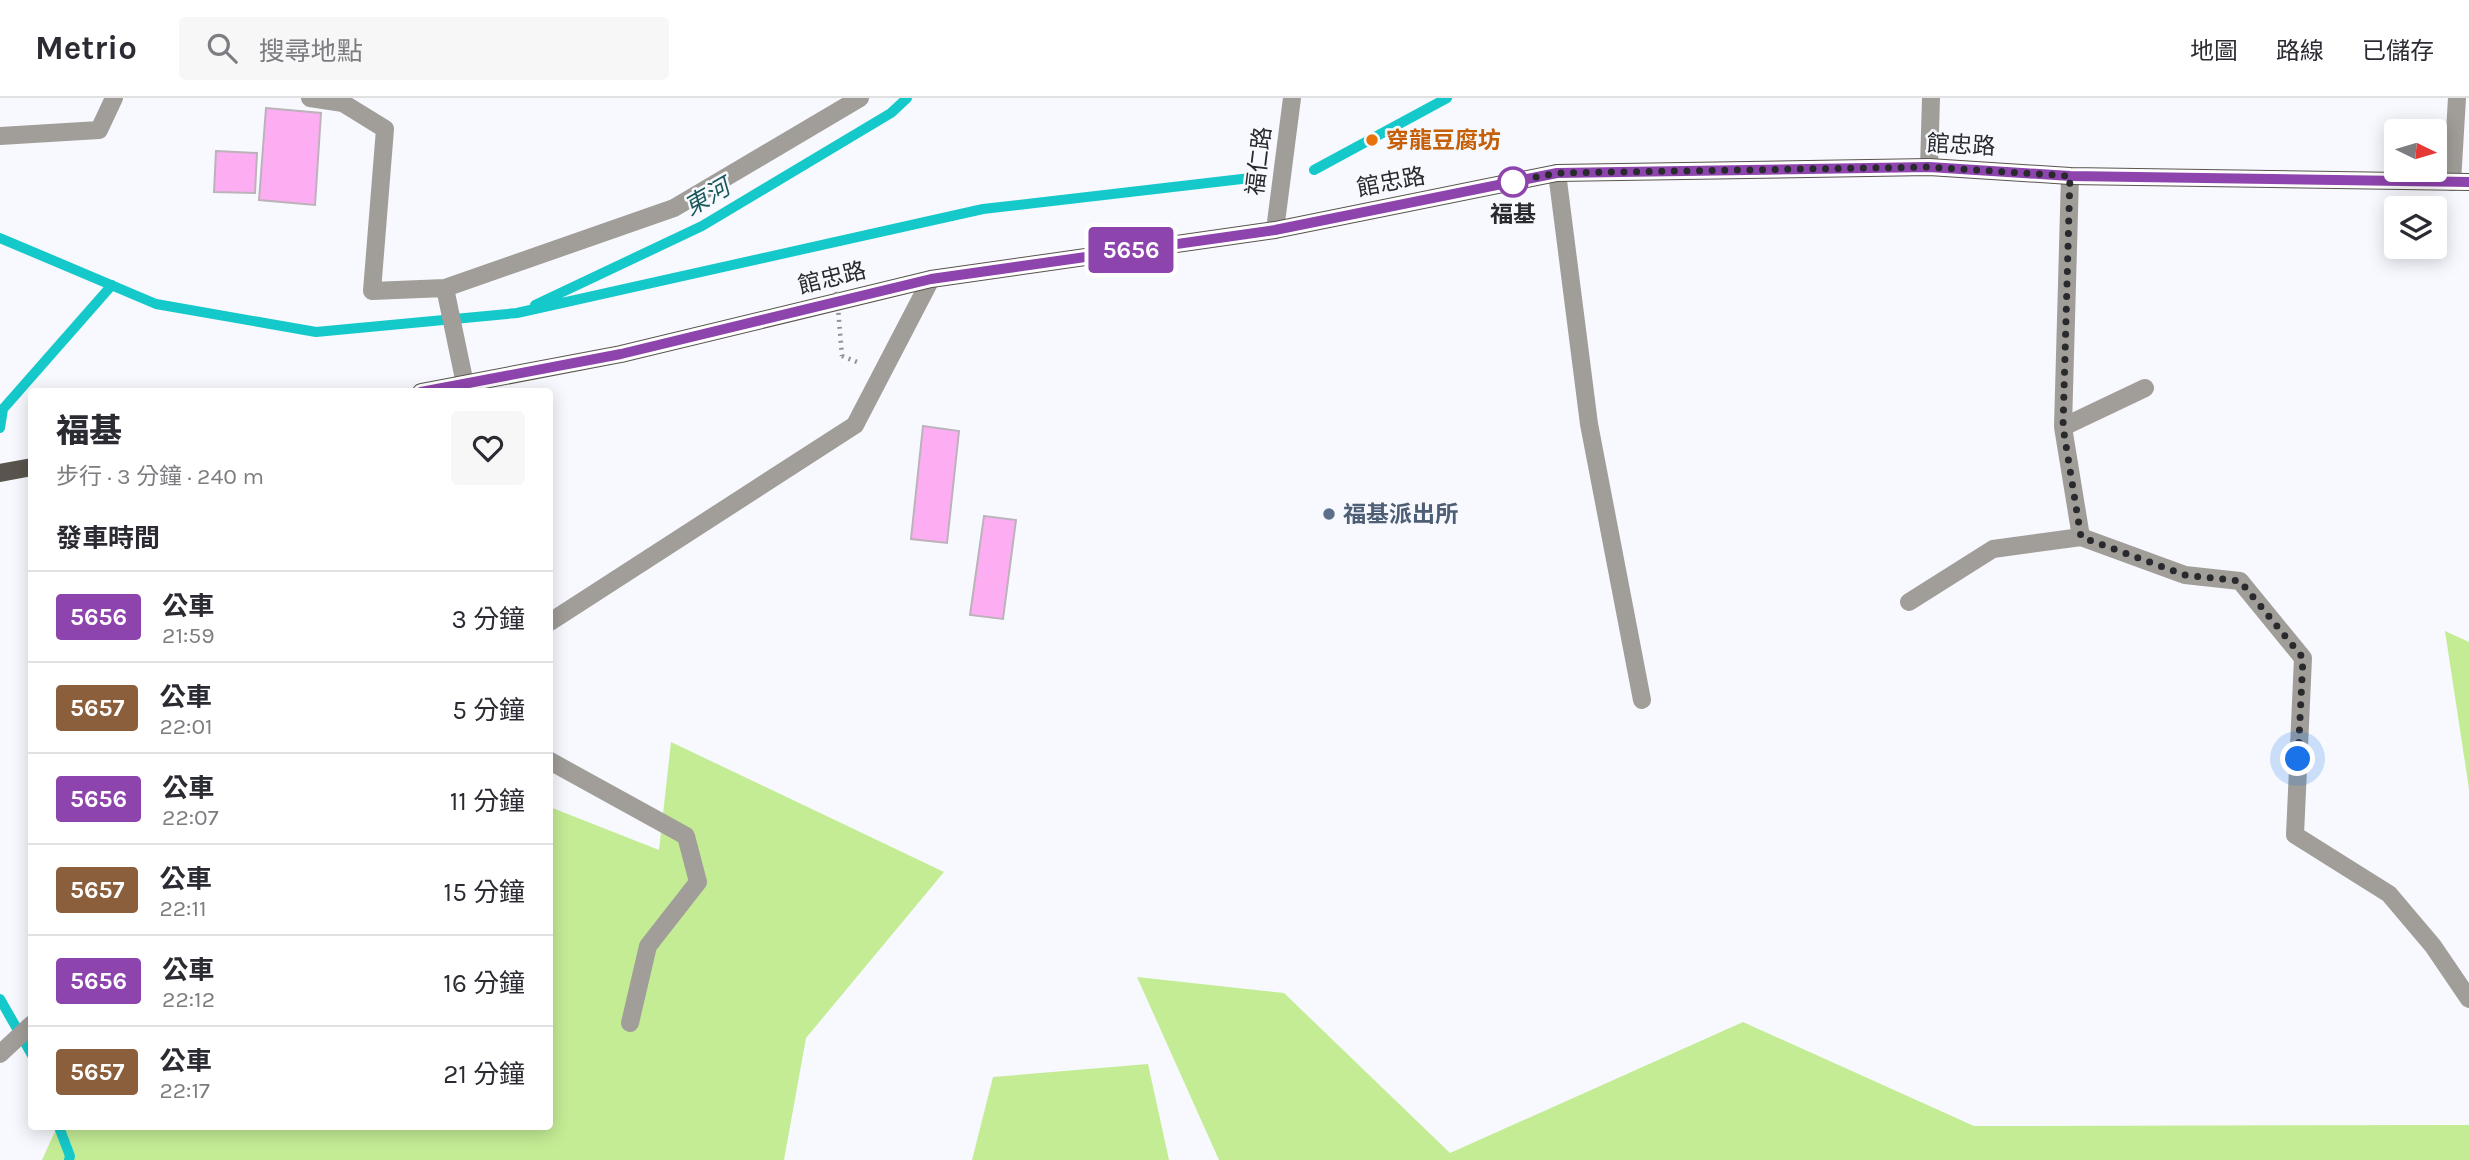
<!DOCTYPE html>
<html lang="zh-TW">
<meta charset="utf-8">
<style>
body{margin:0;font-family:Karla,"Noto Sans TC",sans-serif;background:#f7f7f7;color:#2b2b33;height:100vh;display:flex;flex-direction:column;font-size:26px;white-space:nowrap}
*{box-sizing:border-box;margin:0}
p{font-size:23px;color:#7c7c81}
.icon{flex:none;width:38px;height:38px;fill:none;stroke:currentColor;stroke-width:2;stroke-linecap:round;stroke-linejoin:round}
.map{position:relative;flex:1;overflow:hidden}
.panel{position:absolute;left:28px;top:290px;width:525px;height:742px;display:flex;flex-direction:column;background:#fff;border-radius:7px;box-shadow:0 4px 18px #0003}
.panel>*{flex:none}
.badge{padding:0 14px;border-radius:5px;font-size:24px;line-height:46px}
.needle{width:46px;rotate:95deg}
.buttons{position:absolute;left:2384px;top:21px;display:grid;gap:14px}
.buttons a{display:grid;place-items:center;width:63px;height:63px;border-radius:7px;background:#fff;box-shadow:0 4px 18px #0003;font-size:35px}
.you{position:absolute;width:35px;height:35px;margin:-18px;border:5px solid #fff;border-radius:50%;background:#1a73e8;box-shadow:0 0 0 10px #1a73e833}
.map>.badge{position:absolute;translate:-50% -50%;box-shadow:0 0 0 4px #fff}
h2{padding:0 28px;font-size:26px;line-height:63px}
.round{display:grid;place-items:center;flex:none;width:74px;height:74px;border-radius:7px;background:#f7f7f7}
.overview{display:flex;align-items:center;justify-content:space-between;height:119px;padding:0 28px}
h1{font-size:33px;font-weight:800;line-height:52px}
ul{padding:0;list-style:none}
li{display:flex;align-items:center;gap:21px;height:91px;padding:0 28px;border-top:2px solid #e1e1e2}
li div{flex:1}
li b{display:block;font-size:26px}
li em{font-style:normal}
li .badge{min-width:77px;font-weight:700;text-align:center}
header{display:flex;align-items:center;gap:42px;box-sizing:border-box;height:98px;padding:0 35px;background:#fff;border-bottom:2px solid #e1e1e2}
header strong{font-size:33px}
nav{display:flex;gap:38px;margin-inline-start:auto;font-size:24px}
.search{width:490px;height:63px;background:#f7f7f7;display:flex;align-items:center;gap:18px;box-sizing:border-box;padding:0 24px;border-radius:7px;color:#7c7c81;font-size:26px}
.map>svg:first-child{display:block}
.green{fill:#c4ec95}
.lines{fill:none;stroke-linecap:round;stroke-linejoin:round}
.stream{stroke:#15c9cb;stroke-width:10}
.building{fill:#fdaef2;stroke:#bcb2ba;stroke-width:2}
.path{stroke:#909296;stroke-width:4.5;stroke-dasharray:2 5;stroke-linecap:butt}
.minor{stroke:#a19e99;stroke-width:18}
.major{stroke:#59544d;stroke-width:18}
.path-bridge{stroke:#909296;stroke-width:4.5;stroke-dasharray:2 5;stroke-linecap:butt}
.line-casing{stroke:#fff;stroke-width:16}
.line{stroke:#8e44ad;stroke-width:10}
.walk{stroke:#282a2e;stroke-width:7;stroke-dasharray:0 12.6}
.food-dot{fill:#e8710a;stroke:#f7f9fe;stroke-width:2.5}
.stop-dot{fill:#fff;stroke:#8e44ad;stroke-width:3.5}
.service-dot{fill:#5c6f8a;stroke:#f7f9fe;stroke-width:2.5}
.labels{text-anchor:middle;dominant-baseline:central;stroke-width:5;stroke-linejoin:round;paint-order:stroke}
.food-label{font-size:23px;font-weight:bold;fill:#c56008;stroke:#f7f9fe;text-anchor:start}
.street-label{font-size:23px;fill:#282a2e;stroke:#f7f9fe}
.stop-label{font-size:23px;font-weight:bold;fill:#282a2e;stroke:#f7f9fe}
.service-label{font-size:23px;font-weight:bold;fill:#4e5e75;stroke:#f7f9fe;text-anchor:start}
.water-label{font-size:24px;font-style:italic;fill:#1a5a5b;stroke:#f7f9fe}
</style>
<header>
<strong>Metrio</strong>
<div class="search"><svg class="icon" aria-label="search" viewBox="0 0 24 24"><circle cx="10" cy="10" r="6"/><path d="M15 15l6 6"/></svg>搜尋地點</div>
<nav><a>地圖</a><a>路線</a><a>已儲存</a></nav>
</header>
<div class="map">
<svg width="2469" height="1062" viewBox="0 0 2469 1062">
<rect width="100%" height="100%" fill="#f7f9fe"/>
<path class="green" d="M 2445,533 L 2469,544 L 2469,691 Z
M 671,644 L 944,774 L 806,940 L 784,1062 L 42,1062 L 57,1029 L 550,1029 L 550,709 L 659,752 Z
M 1137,879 L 1284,895 L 1450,1055 L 1743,924 L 1974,1028 L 2469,1027 L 2469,1062 L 1219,1062 Z
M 1148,966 L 1169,1062 L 972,1062 L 993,979 Z"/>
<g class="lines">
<path class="stream" d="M 1314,72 L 1447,0
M 0,140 L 156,206 L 316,234 L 517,215 L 983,111 L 1259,79
M 535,207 L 702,128 L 891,15 L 907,0
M 0,330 L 3,311 L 112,187
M 0,901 L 32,957
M 59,1029 L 70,1058 L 69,1062"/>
</g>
<path class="building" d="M 266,10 L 321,15 L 315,107 L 259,102 Z
M 216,53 L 257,55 L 255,95 L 214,94 Z
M 923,328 L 959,333 L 947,445 L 911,441 Z
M 984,418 L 1016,422 L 1003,521 L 970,517 Z"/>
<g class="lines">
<path class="path" d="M 842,258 L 857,264"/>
<path class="minor" d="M 310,0 L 343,5 L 385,31 L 372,193 L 445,190 L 674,110 L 860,0
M 0,38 L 99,32 L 114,0
M 1929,69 L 1931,0
M 1557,75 L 1589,326 L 1642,602
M 2070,78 L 2063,329 L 2081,439
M 2452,84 L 2457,0
M 1275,132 L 1292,0
M 445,190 L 465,286
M 2063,329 L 2145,290
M 1909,504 L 1993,451 L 2081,439 L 2185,477 L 2240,483 L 2303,560 L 2295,737 L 2389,796 L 2433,848 L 2469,901
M 550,524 L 855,327 L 931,181
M 550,663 L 686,738 L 698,784 L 648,848 L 630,925
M 0,956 L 32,926"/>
<path class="major" d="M 421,294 L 621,256 L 931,181 L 1275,132 L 1557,75 L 1929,69 L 2070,78 L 2469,84
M 0,375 L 32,369"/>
<path class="path-bridge" d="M 835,173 L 842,258"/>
</g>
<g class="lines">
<defs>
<path id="line" d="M 421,294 L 621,256 L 931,181 L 1275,132 L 1557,75 L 1929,69 L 2070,78 L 2469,84"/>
</defs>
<use href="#line" class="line-casing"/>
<use href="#line" class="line"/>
<path class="walk" d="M 1513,84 L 1506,85 L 1557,75 L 1929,69 L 2070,78 L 2063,329 L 2081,439 L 2185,477 L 2240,483 L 2303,560 L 2298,661"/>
</g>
<circle class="food-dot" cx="1372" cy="42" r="7"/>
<circle class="stop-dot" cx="1513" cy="84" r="14"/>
<circle class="service-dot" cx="1329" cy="416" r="7"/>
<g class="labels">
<g class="food-label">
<text x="1386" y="42">穿龍豆腐坊</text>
</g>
<g class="street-label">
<text transform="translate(1961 47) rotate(3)">館忠路</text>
<text transform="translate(1259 63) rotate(-83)">福仁路</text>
<text transform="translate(1391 84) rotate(-11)">館忠路</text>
<text transform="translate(832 180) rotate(-14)">館忠路</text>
</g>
<g class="stop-label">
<text x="1513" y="116">福基</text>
</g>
<g class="service-label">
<text x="1343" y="416">福基派出所</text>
</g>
<g class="water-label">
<text transform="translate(707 99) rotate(-30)">東河</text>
</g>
</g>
</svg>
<div class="buttons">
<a><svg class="needle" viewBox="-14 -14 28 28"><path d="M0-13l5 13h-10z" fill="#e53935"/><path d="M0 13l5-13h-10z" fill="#7c7c81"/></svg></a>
<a><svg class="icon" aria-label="layers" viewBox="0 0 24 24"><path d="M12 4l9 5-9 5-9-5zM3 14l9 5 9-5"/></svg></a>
</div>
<div class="you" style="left:2298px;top:661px"></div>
<b class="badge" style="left:1131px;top:152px;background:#8e44ad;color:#fff">5656</b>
<section class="panel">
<div class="overview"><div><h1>福基</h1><p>步行 · 3 分鐘 · 240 m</p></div><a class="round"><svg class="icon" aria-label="heart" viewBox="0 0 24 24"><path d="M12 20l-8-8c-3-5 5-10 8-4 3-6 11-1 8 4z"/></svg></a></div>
<h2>發車時間</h2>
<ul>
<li><span class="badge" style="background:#8e44ad;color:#fff">5656</span><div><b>公車</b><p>21:59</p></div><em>3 分鐘</em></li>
<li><span class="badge" style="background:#8b5e3c;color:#fff">5657</span><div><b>公車</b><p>22:01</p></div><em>5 分鐘</em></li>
<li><span class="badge" style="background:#8e44ad;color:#fff">5656</span><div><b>公車</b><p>22:07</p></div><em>11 分鐘</em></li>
<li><span class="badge" style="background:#8b5e3c;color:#fff">5657</span><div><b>公車</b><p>22:11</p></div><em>15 分鐘</em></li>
<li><span class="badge" style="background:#8e44ad;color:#fff">5656</span><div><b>公車</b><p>22:12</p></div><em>16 分鐘</em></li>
<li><span class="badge" style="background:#8b5e3c;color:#fff">5657</span><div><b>公車</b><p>22:17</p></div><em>21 分鐘</em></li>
</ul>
</section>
</div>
